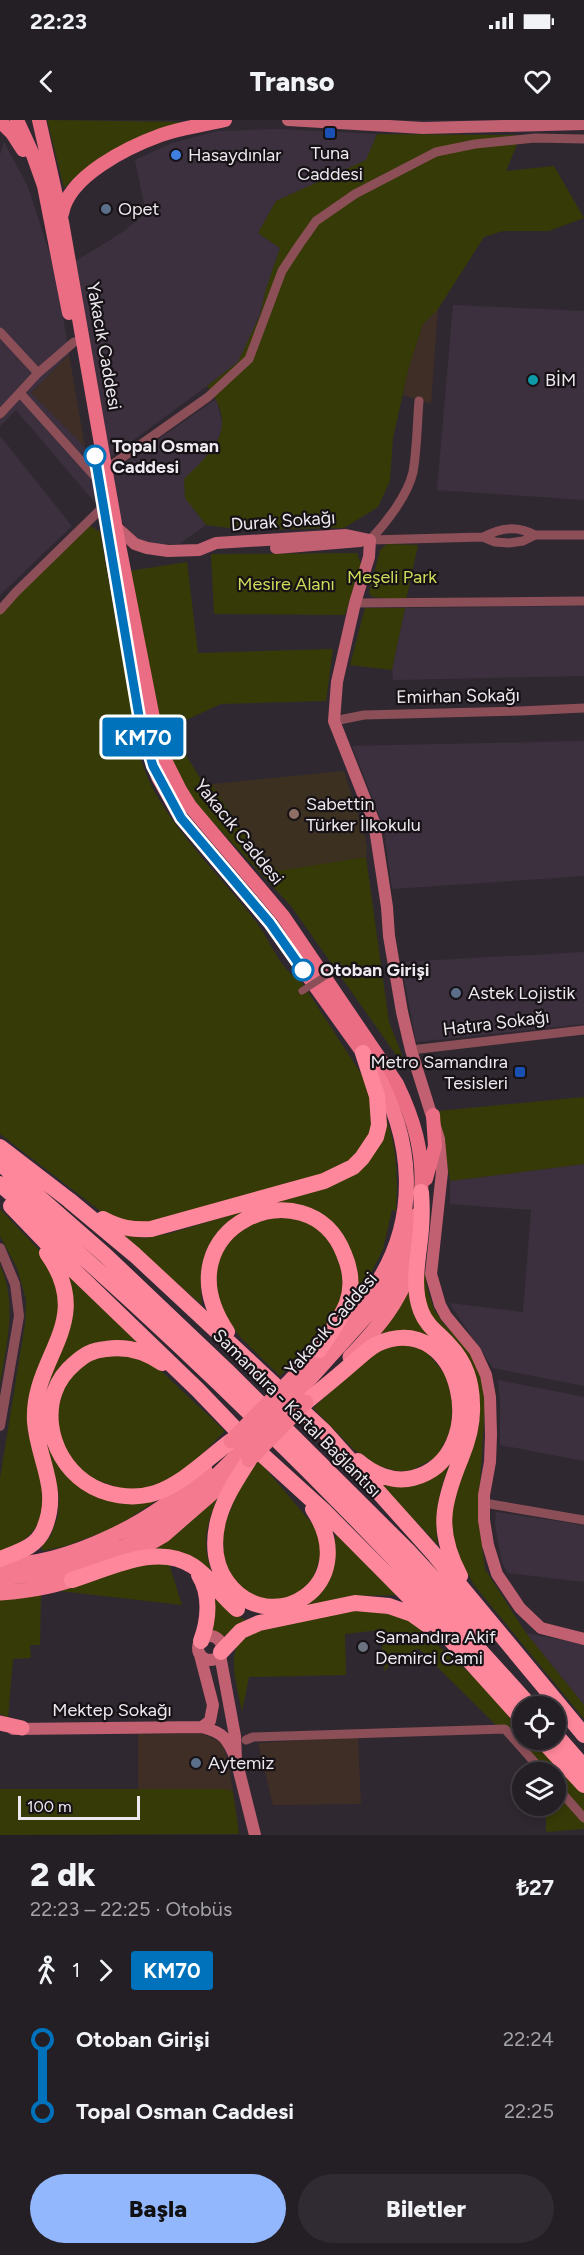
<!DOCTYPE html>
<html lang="tr">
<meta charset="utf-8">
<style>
body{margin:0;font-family:Figtree,sans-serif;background:#302b32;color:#f1f3f6;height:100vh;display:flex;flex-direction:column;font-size:22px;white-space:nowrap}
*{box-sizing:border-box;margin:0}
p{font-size:20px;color:#a3a2a7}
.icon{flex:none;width:33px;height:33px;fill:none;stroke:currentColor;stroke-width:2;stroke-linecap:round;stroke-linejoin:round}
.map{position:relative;height:1715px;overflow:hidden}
.sheet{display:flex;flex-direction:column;background:#241e25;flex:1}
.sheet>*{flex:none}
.badge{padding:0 12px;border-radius:4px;font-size:21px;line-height:39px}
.fabs{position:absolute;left:512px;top:1576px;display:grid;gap:12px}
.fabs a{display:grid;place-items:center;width:54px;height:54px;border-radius:50%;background:#241e25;box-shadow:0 3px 9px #0003,0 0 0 2px #413c42;font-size:30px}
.scale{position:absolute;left:18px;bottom:15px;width:122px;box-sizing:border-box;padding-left:6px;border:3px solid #eee9ef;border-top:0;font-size:16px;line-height:21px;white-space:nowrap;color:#eee9ef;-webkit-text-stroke:4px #161216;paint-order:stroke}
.map>.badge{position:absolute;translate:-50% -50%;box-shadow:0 0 0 3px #fff}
.legs{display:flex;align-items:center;gap:9px;height:66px;padding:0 30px;font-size:20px}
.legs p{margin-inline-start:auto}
.summary{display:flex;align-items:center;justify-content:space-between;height:102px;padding:0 30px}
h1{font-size:33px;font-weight:800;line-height:45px}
.cta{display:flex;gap:12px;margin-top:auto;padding:12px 30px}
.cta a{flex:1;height:69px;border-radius:36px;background:#93b7fd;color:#111;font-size:24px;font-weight:800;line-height:69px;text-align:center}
.cta a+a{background:#302b32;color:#f1f3f6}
ul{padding:0 30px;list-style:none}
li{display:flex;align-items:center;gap:21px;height:72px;font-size:22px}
li i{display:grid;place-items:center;width:9px;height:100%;margin:0 8px;background:currentColor}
li i::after{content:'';width:15px;height:15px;margin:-8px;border:4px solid;border-radius:50%;background:#241e25}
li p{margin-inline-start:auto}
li:first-child i{background:linear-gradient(#0000 50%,currentColor 0)}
li:last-child i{background:linear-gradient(currentColor 50%,#0000 0)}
.status{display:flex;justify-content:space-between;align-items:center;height:42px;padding:0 30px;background:#241e25;direction:ltr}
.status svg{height:16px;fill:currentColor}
header{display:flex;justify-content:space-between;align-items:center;height:78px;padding:0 30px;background:#241e25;font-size:27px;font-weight:800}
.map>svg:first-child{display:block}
.commercial{fill:#3f2e25}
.built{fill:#3c303e}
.education{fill:#3c3021}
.green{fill:#363a07}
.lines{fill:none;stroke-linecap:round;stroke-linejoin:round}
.minor{stroke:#8c4f58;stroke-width:9}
.tertiary{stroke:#8c4f58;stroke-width:10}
.secondary{stroke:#c16071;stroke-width:12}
.primary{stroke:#ea6d84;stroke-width:14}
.trunk{stroke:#f47a90;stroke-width:15}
.motorway{stroke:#ff879b;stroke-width:16}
.pedestrian-bridge{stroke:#8c4f58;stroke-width:7}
.trunk-bridge{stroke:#f47a90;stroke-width:15}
.line-1-casing{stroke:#fff;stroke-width:14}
.line-1{stroke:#0072bc;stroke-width:9}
.transit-dot{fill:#1a4fb4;stroke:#161216;stroke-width:2}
.shop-dot{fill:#3f7fe0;stroke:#161216;stroke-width:2}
.service-dot{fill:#5c6f8a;stroke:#161216;stroke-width:2}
.culture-dot{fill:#0f9aa8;stroke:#161216;stroke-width:2}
.stop-1-dot{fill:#fff;stroke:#0072bc;stroke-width:3}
.education-dot{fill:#8d6e63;stroke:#161216;stroke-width:2}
.worship-dot{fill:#6b7280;stroke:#161216;stroke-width:2}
.labels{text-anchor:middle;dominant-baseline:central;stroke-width:4.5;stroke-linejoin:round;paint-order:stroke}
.poi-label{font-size:18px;fill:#eee9ef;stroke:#161216;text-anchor:start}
.street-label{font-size:18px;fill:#eee9ef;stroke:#161216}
.stop-label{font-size:18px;font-weight:bold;fill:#eee9ef;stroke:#161216;text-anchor:start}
.park-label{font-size:18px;fill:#cfdb59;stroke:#161216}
</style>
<div class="status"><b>22:23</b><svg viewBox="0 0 49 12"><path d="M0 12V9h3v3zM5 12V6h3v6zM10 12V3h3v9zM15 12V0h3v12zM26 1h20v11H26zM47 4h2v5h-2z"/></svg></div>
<header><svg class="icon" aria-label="back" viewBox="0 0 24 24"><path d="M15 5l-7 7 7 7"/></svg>Transo<svg class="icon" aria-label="heart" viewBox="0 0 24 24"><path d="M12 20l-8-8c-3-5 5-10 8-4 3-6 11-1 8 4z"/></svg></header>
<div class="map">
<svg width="584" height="1715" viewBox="0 0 584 1715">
<rect width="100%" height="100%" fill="#302831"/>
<path class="commercial" d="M 438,189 L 431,284 L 403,275 L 409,247 L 423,204 Z
M 69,234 L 85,327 L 31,273 Z
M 138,1614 L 203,1614 L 222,1623 L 228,1641 L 233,1671 L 225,1669 L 138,1669 Z
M 358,1617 L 361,1684 L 273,1685 L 258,1623 Z"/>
<path class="built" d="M 280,9 L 377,14 L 367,40 L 276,81 L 258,113 L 280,128 L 266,169 L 260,195 L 238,243 L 109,338 L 74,142 L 123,112 L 146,93 L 135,40 L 172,23 L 218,11 Z
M 4,22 L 28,67 L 56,153 L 69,234 L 31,273 L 85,327 L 97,385 L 16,290 L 0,306 L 0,35 Z
M 453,185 L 584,191 L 584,380 L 437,370 Z
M 216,279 L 223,305 L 215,327 L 204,340 L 186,378 L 206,405 L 179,424 L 149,425 L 129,413 L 120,397 L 113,351 Z
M 0,316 L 72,406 L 0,475 Z
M 584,486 L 584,556 L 393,560 L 392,550 L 405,488 Z
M 584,621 L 584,756 L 392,769 L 383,705 L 352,626 Z
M 584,832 L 584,904 L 416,922 L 401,842 Z
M 584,1044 L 584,1266 L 493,1248 L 449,1183 L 523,1192 L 531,1090 L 450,1084 L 450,1061 Z
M 498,1260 L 584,1277 L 584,1341 L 500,1325 L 500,1280 Z
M 496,1392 L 584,1405 L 584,1462 L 508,1453 L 502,1443 L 495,1404 Z
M 526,1513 L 584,1524 L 584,1585 Z"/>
<path class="education" d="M 344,651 L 365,717 L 367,728 L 366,737 L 278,752 L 241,711 L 212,664 Z"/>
<path class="green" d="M 47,0 L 186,2 L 83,51 L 64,68 Z
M 377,14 L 521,15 L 506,51 L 554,46 L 584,98 L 549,111 L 503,111 L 484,117 L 438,189 L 423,204 L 409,247 L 393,318 L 390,361 L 378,387 L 344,408 L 245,410 L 206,405 L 185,378 L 184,359 C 215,329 239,308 207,266 L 238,242 L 260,195 L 266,169 L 280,128 L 258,113 L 276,81 L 366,40 Z
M 89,405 L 100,412 L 140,637 C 144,647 147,658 152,667 C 179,718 222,757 257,803 C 271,822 280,850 301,861 L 369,966 L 374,1000 L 363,1028 L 339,1049 L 177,1098 L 131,1104 L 103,1093 L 0,1014 L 0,493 Z
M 387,424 L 418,425 L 406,480 L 373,477 L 369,473 L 380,430 Z
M 357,433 L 361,444 L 345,495 L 214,494 L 211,434 Z
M 187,442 L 198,533 L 333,529 L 326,581 L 221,584 L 169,608 L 202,661 L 212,664 L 241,711 L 278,751 L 366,737 L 389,902 L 404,940 L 401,942 L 291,786 L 204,693 L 178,658 L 163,623 L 129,451 Z
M 365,488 L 405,488 L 392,550 L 350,545 Z
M 584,977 L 584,1044 L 450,1061 L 438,991 Z
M 385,994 C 397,1026 398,1057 396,1091 L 392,1090 L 383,1129 L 369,1157 L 350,1187 L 340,1118 L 269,1084 L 350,1057 Z
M 0,1089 L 50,1141 L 60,1187 L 46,1236 L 45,1388 C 34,1416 27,1420 0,1432 L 0,1358 L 25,1204 L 26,1180 L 17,1148 L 0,1116 Z
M 244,1091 C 205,1115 197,1141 202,1185 L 120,1114 L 144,1118 L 171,1113 Z
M 260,1098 C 272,1098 286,1097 297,1099 C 333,1107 353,1159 337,1190 C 324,1216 301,1236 280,1256 L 241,1218 L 224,1197 L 217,1181 L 215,1146 L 226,1122 Z
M 0,1145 C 18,1184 6,1225 0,1265 Z
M 420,1152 L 425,1153 L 427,1168 L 434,1189 L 443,1203 L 467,1228 L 480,1251 L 486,1271 L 478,1393 L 485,1449 L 526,1513 L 584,1585 L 584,1599 L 474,1465 L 457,1435 L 447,1407 L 452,1378 L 477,1312 L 426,1193 Z
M 65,1153 L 139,1223 L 122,1220 L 106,1221 L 105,1223 L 47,1276 L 69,1354 L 159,1379 L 114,1408 L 66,1426 L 43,1431 L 41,1427 L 51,1415 L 58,1396 L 59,1375 L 41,1311 Z
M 409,1164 L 435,1221 L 376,1218 Z
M 402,1224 L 425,1230 L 446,1255 L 453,1285 L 450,1312 L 437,1337 L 412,1350 L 399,1352 L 376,1345 L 353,1329 L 313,1288 L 375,1231 Z
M 132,1233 L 159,1249 L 225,1311 L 188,1348 L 161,1365 L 129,1371 L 87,1357 L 71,1341 L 56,1307 L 58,1275 L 77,1247 L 92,1237 Z
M 259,1341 L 315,1407 L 322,1431 L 313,1459 L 295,1476 L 268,1481 L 244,1472 L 225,1447 L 222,1410 L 245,1355 Z
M 449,1346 C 438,1373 434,1397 438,1425 L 380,1364 C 413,1365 422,1367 449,1346 Z
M 218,1377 C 202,1414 202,1429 217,1466 L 150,1430 Z
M 336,1414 L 398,1475 L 350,1476 L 287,1492 L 305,1484 L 333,1427 Z
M 168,1441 L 182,1485 L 60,1471 L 131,1447 Z
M 41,1473 L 40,1525 L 30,1525 L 31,1538 L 13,1539 L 8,1598 L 0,1594 L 0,1480 Z
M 210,1473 L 234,1494 L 249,1502 L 234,1509 L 223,1517 L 216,1512 L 206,1509 Z
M 369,1487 L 406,1497 L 490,1571 L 522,1604 L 522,1620 L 537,1620 L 584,1669 L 584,1709 L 546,1712 L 546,1686 L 555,1686 L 555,1653 L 552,1653 L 497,1606 L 418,1528 L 407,1539 L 396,1532 L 385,1552 L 380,1510 L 345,1514 L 346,1555 L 249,1557 L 242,1592 C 238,1568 225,1533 244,1515 L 326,1492 Z
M 0,1669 L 225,1669 L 233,1671 L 239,1714 L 0,1715 Z"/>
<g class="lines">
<path class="minor" d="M 0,212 L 38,253
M 20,273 L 99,361
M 0,294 L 38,253 L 74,222
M 106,349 L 208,277 L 249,239 L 282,151 L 299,125 L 316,101 L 355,74 L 436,32 L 475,24 L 535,18 L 584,19
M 483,417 C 501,408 516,405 535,415
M 370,420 L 483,417 L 495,422 L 509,423 L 523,421 L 535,415 L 584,415
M 370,420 C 386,403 408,375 413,352 C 417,329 417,305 419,281
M 355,483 L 584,481
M 0,490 L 16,472 L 104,386
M 334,601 L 364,595 L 520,591 L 584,588
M 411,930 L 584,910
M 484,1383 L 584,1400
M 246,1620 L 253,1617 L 505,1609 L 544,1653
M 555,1665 L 584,1698"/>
<path class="tertiary" d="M 0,1128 L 15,1164 L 19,1196 L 0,1306"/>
<path class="secondary" d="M 288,0 L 423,8 L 584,4
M 116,407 L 135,424 L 147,428 L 168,431 L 199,430 L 216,423 L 346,415 L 370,420
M 370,420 L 369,437 L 355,483 L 337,562 L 334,601 L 374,702 L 387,787 L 389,816 L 402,892 L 411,930 L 439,1019 L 442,1052 L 431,1154 L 440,1185 L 446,1196 L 475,1231 L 486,1255 L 490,1277 L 491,1315 L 490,1342 L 484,1375 L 484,1400 L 488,1425 L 497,1454 L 520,1488 L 541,1508 L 584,1519
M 276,428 L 360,421
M198 1528a12 12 0 1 1 24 0a12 12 0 1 1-24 0Z
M 200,1535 L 213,1585 L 210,1601 L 202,1607
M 220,1535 L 235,1616 L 236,1639 L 255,1715
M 13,1609 L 202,1607 C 224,1613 227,1618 236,1639"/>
<path class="primary" d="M 17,0 L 33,35 L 44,66 L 69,193
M 39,0 L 62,102 L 117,415 L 156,613 L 164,638 L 180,670 L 190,686 L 283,796 L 397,964 C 414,999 424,1033 421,1072
M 0,1 L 12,13 L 23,30
M 62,94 C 68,56 128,27 161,15 C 181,8 204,5 225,0
M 112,436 L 144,618 L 158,657 L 181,698 L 270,803 L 363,933
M 426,1059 L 435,1026 L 433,995"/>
<path class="trunk" d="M 350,1237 C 381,1204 398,1184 414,1141
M 287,1264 C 316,1233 349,1204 373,1169 C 421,1100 414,1018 373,948
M 297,1273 L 386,1174 L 403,1141 L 417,1095
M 123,1439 L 164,1415 L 241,1348
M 0,1445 C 67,1446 160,1400 205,1350
M 0,1458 C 42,1454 86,1446 124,1427 C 169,1404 206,1367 241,1331
M 0,1473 C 28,1471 58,1466 84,1455
M 0,1603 L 22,1608"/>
<path class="motorway" d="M 0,1027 L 69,1080 L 135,1135 L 324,1311 L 433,1433 L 584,1615
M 0,1043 L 105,1135 L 226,1250 L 408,1431 L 484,1513
M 0,1064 C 188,1226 365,1401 531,1587
M 421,1072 C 422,1085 422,1097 421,1109 C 419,1136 411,1165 421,1191 C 427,1207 440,1214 450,1226 C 465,1242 472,1263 472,1285 C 473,1303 468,1321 461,1338 C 442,1384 436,1411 460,1456
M 11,1086 L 62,1139 L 198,1270 L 245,1319 L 324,1391 L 439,1507 L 522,1599
M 103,1099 C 120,1108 132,1110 151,1109 L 324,1061 L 353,1047 L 362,1038 L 376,1017 L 379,1005 L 377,976 L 363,933
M 227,1212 C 157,1106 309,1043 344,1134 C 351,1150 353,1166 347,1183 C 341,1199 329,1215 319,1230
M 162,1243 C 145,1231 126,1226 106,1229 C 92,1230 84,1235 74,1244 C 37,1275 46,1335 85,1362 C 105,1376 133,1380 155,1373 C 183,1364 208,1338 231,1321
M 306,1282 C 322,1269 339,1255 355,1241 C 362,1235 369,1228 377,1224 C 463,1186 494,1337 413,1358 C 393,1363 373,1354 358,1341
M 249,1340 C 237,1359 224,1378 218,1401 C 213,1422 214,1444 227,1462 C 270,1521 364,1466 313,1389
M 0,1439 C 17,1432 36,1428 44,1409 C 61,1369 38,1341 35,1302 C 31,1236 97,1203 47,1133
M 199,1455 C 211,1474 209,1500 201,1521
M 72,1460 C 109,1449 157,1422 193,1446 C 210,1457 221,1476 237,1489
M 221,1532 L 241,1511 L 259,1503 L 355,1483 L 389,1486 L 412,1494 L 426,1504
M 555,1614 L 584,1647
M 542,1620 L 584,1665"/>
<path class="pedestrian-bridge" d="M 302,871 L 339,847"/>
<path class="trunk-bridge" d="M 231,1321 L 287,1264
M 241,1331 L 297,1273
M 249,1340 L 306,1282"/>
</g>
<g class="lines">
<defs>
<path id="line-1" d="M 95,336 L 140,602 L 153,646 L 181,698 L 270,803 L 303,850"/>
</defs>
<use href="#line-1" class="line-1-casing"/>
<use href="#line-1" class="line-1"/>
</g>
<g class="transit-dot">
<rect x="324" y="7" width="12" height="12" rx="3"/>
<rect x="514" y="946" width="12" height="12" rx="3"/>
</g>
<circle class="shop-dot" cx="176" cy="35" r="6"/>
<g class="service-dot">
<circle cx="106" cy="89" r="6"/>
<circle cx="456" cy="873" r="6"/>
<circle cx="196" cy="1643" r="6"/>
</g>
<circle class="culture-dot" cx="533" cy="260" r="6"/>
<g class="stop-1-dot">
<circle cx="95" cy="336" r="10"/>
<circle cx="303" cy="850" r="10"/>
</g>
<circle class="education-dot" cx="294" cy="694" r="6"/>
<circle class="worship-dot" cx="363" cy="1527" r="6"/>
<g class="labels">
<g class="poi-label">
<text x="330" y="33" text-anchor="middle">Tuna<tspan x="330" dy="21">Caddesi</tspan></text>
<text x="188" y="35">Hasaydınlar</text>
<text x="118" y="89">Opet</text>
<text x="545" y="260">BİM</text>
<text x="306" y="684">Sabettin<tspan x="306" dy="21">Türker İlkokulu</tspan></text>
<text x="468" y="873">Astek Lojistik</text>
<text x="508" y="942" text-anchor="end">Metro Samandıra<tspan x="508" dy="21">Tesisleri</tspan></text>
<text x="375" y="1517">Samandıra Akif<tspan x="375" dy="21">Demirci Cami</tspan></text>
<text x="208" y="1643">Aytemiz</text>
</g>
<g class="street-label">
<text transform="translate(104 226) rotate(80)">Yakacık Caddesi</text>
<text transform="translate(283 401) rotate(-4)">Durak Sokağı</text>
<text transform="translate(458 576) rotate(-1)">Emirhan Sokağı</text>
<text transform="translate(239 712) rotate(51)">Yakacık Caddesi</text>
<text transform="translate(496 903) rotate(-7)">Hatıra Sokağı</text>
<text transform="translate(331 1204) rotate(-49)">Yakacık Caddesi</text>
<text transform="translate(297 1293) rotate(45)">Samandıra - Kartal Bağlantısı</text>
<text x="112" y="1590">Mektep Sokağı</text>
</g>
<g class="stop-label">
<text x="112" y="326">Topal Osman<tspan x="112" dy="21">Caddesi</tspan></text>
<text x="320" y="850">Otoban Girişi</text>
</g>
<g class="park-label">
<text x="392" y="457">Meşeli Park</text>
<text x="286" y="464">Mesire Alanı</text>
</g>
</g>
</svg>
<div class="fabs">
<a><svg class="icon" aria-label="locate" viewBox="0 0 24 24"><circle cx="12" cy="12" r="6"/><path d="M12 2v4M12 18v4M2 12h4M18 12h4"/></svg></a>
<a><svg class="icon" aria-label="layers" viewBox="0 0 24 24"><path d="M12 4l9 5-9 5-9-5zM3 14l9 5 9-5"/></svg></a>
</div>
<div class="scale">100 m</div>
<b class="badge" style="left:143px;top:617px;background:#0072bc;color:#fff">KM70</b>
</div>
<section class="sheet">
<div class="summary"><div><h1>2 dk</h1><p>22:23 – 22:25 · Otobüs</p></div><b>₺27</b></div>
<div class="legs"><svg class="icon" aria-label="walk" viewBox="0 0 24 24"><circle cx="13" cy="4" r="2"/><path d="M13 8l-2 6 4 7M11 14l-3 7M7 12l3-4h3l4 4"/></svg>1<svg class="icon" aria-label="forward" viewBox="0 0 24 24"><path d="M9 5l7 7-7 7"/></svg><b class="badge" style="background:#0072bc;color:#fff">KM70</b></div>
<ul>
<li><i style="color:#0072bc"></i><b>Otoban Girişi</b><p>22:24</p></li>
<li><i style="color:#0072bc"></i><b>Topal Osman Caddesi</b><p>22:25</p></li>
</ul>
<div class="cta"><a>Başla</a><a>Biletler</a></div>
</section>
